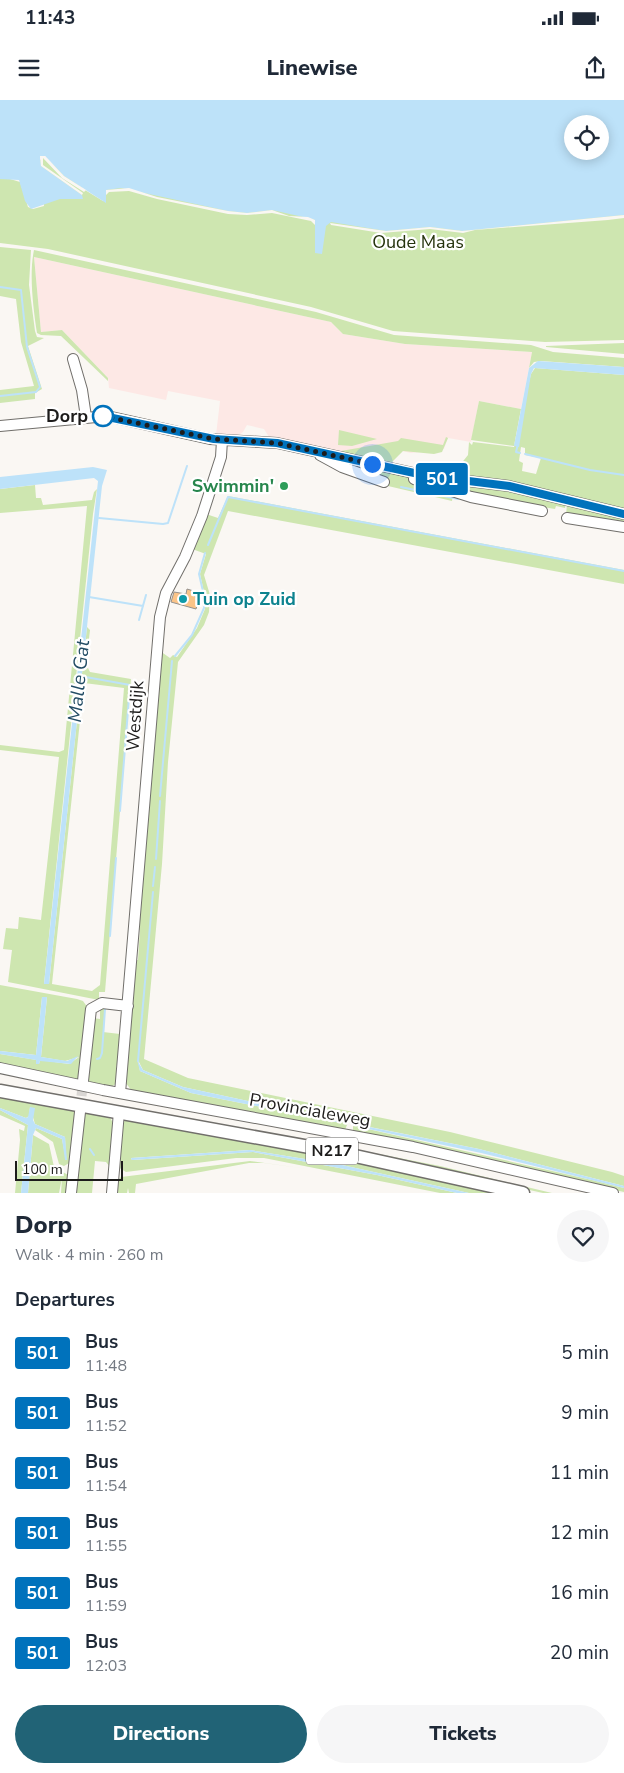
<!DOCTYPE html>
<meta charset="utf-8">
<style>
body{margin:0;font-family:"Nunito Sans",sans-serif;background:#f6f6f7;color:#1f2937;height:100vh;display:flex;flex-direction:column;font-size:19px;white-space:nowrap}
*{box-sizing:border-box;margin:0}
p{font-size:16px;color:#747a83}
.icon{flex:none;width:28px;height:28px;fill:none;stroke:currentColor;stroke-width:2;stroke-linecap:round;stroke-linejoin:round}
.map{position:relative;height:1093px;overflow:hidden}
.side{display:flex;flex-direction:column;background:#fff;flex:1}
.side>*{flex:none}
.badge{padding:0 10px;border-radius:4px;font-size:18px;line-height:32px}
.buttons{position:absolute;left:564px;top:15px;display:grid;gap:10px}
.buttons a{display:grid;place-items:center;width:45px;height:45px;border-radius:50%;background:#fff;box-shadow:0 2px 12px #0003;font-size:25px}
.scale{position:absolute;left:15px;bottom:12px;width:108px;box-sizing:border-box;padding-left:5px;border:2px solid #1d1c1b;border-top:0;font-size:14px;line-height:18px;white-space:nowrap;color:#1d1c1b;-webkit-text-stroke:4px #fff;paint-order:stroke}
.you{position:absolute;width:25px;height:25px;margin:-12px;border:4px solid #fff;border-radius:50%;background:#1a73e8;box-shadow:0 0 0 8px #1a73e833}
.map>.badge{position:absolute;translate:-50% -50%;box-shadow:0 0 0 2px #fff}
h2{padding:0 15px;font-size:19px;line-height:45px}
.round{display:grid;place-items:center;flex:none;width:52px;height:52px;border-radius:26px;background:#f6f6f7}
.headline{display:flex;align-items:center;justify-content:space-between;height:85px;padding:0 15px}
h1{font-size:24px;font-weight:800;line-height:38px}
.action{display:flex;gap:10px;margin-top:auto;padding:10px 15px}
.action a{flex:1;height:58px;border-radius:30px;background:#216376;color:#fff;font-size:20px;font-weight:800;line-height:58px;text-align:center}
.action a+a{background:#f6f6f7;color:#1f2937}
ul{padding:0;list-style:none}
li{display:flex;align-items:center;gap:15px;height:60px;padding:0 15px}
li div{flex:1}
li b{display:block;font-size:19px}
li em{font-style:normal}
li .badge{min-width:55px;font-weight:700;text-align:center}
.status{display:flex;justify-content:space-between;align-items:center;height:35px;padding:0 25px;background:#fff;direction:ltr}
.status svg{height:14px;fill:currentColor}
header{display:flex;justify-content:space-between;align-items:center;height:65px;padding:0 15px;background:#fff;font-size:22px;font-weight:800}
.map>svg:first-child{display:block}
.industrial{fill:#fde8e5}
.green{fill:#cee6b0;fill-rule:evenodd}
.water{fill:#bde2f9;fill-rule:evenodd}
.pier{fill:#faf7f3}
.lines{fill:none;stroke-linecap:round;stroke-linejoin:round}
.stream{stroke:#bde2f9;stroke-width:2}
.building{fill:#fbc488;stroke:#95928e}
.minor-tunnel{stroke:#d9d6d3;stroke-width:10;stroke-dasharray:10 5;stroke-linecap:butt}
.minor-casing{stroke:#716f6b;stroke-width:12}
.major-casing{stroke:#716f6b;stroke-width:15}
.minor{stroke:#fff;stroke-width:10}
.major{stroke:#fff;stroke-width:12}
.line-casing{stroke:#fff;stroke-width:11}
.line{stroke:#0072bc;stroke-width:8}
.walk{stroke:#1d1c1b;stroke-width:5;stroke-dasharray:0 9}
.stop-dot{fill:#fff;stroke:#0072bc;stroke-width:2.5}
.leisure-dot{fill:#2e9e5b;stroke:#fff;stroke-width:2}
.culture-dot{fill:#0f9aa8;stroke:#fff;stroke-width:2}
.labels{text-anchor:middle;dominant-baseline:central;stroke-width:4.5;stroke-linejoin:round;paint-order:stroke}
.shield{fill:#fff;stroke:#61605f;stroke-width:1}
.shield-label{font-size:16px;font-weight:bold;fill:#1d1c1b}
.park-label{font-size:18px;fill:#25330d;stroke:#fff}
.stop-label{font-size:18px;font-weight:bold;fill:#1d1c1b;stroke:#fff;text-anchor:end}
.leisure-label{font-size:18px;font-weight:bold;fill:#27864d;stroke:#fff;text-anchor:end}
.culture-label{font-size:18px;font-weight:bold;fill:#0d838f;stroke:#fff;text-anchor:start}
.street-label{font-size:18px;fill:#1d1c1b;stroke:#fff}
.water-label{font-size:19px;font-style:italic;fill:#234d65;stroke:#fff}
</style>
<div class="status"><b>11:43</b><svg viewBox="0 0 49 12"><path d="M0 12V9h3v3zM5 12V6h3v6zM10 12V3h3v9zM15 12V0h3v12zM26 1h20v11H26zM47 4h2v5h-2z"/></svg></div>
<header><svg class="icon" aria-label="menu" viewBox="0 0 24 24"><path d="M4 6h16M4 12h16M4 18h16"/></svg>Linewise<svg class="icon" aria-label="share" viewBox="0 0 24 24"><path d="M12 15V3M7 8l5-5 5 5M5 13v7h14v-7"/></svg></header>
<div class="map">
<svg width="624" height="1093" viewBox="0 0 624 1093">
<rect width="100%" height="100%" fill="#faf7f3"/>
<path class="industrial" d="M 34,157 L 331,222 L 343,234 L 405,244 L 532,252 L 521,309 L 479,301 L 471,342 L 448,338 L 444,349 L 411,353 L 402,351 L 388,364 L 269,337 L 264,329 L 247,325 L 243,332 L 237,336 L 216,335 L 220,301 L 168,291 L 166,300 L 109,288 L 108,278 L 62,230 L 41,232 Z"/>
<path class="green" d="M 104,54 L 624,104 L 624,240 L 545,242 L 393,231 L 311,207 L 48,149 L 0,143 L 0,76 L 20,82 L 28,107 L 33,109 L 44,106 L 40,60 L 44,57 L 85,90 L 103,101 Z
M 0,147 L 31,150 L 29,185 L 35,231 L 37,237 L 44,238 L 28,246 L 42,289 L 35,293 L 35,299 L 0,303 L 0,290 L 34,286 L 21,242 L 16,199 L 0,196 Z
M 34,150 L 316,212 L 394,235 L 531,245 L 553,252 L 624,258 L 624,267 L 541,261 L 534,262 L 529,268 L 532,252 L 405,244 L 343,234 L 331,222 L 34,157 L 41,232 L 62,230 L 108,278 L 108,281 L 61,236 L 41,235 L 37,233 C 33,207 29,173 34,150 Z
M 624,243 L 624,254 L 546,247 L 546,246 Z
M 535,268 L 624,275 L 624,411 L 612,406 L 415,371 L 416,365 L 460,365 L 468,355 L 469,342 L 472,345 L 473,342 L 514,347 L 531,274 ZM 521,347 L 525,348 L 525,355 L 541,358 L 536,374 L 522,371 L 523,363 L 519,361 Z
M 479,301 L 521,309 L 514,346 L 471,340 Z
M 339,330 L 377,339 L 352,346 L 338,345 Z
M 446,337 L 448,338 L 442,352 L 434,354 L 403,351 L 390,364 L 340,355 L 341,351 L 398,341 L 401,338 L 443,345 Z
M 329,360 L 399,374 L 453,394 L 452,401 L 388,386 L 389,381 Z
M 435,380 L 492,387 L 566,403 L 565,408 L 556,406 L 555,409 L 469,395 Z
M 35,385 L 36,398 L 41,398 L 43,405 L 92,400 L 94,392 L 97,389 L 93,414 L 44,884 L 49,884 L 87,527 L 90,530 L 86,564 L 90,572 L 131,579 L 105,892 L 99,892 L 99,900 L 8,882 L 12,850 L 3,849 L 6,828 L 18,829 L 19,817 L 41,820 L 59,657 L 0,650 L 0,645 L 59,652 L 64,650 L 87,406 L 0,413 L 0,389 ZM 84,583 L 124,588 L 100,885 L 92,891 L 52,884 Z
M 228,396 L 624,470 L 624,484 L 228,411 L 204,475 L 210,495 L 209,512 L 204,525 L 178,562 L 168,662 L 162,764 L 144,959 L 188,978 L 450,1032 L 612,1072 L 624,1076 L 624,1086 L 479,1049 L 360,1025 L 359,1027 L 592,1080 L 624,1088 L 624,1092 L 353,1032 L 353,1020 L 349,1020 L 345,1030 L 132,991 L 125,982 L 134,860 L 138,860 L 140,830 L 137,829 L 160,551 L 170,558 L 173,555 L 177,557 L 197,528 L 205,509 L 206,501 L 200,474 L 206,454 L 192,449 L 206,414 L 218,418 ZM 138,960 L 143,970 L 183,987 L 341,1021 L 341,1023 L 191,993 L 140,971 Z
M 567,403 L 624,416 L 624,426 L 566,416 Z
M 0,885 L 77,899 L 83,901 L 88,908 L 80,980 L 0,965 L 0,954 L 37,960 L 39,964 L 40,960 L 69,964 L 79,957 L 65,961 L 41,957 L 47,897 L 42,897 L 36,955 L 0,951 Z
M 100,907 L 105,907 L 103,932 L 120,934 L 119,959 L 116,967 L 119,972 L 117,983 L 111,987 L 88,984 L 93,918 L 100,919 Z
M 0,995 L 76,1010 L 71,1062 L 64,1066 L 59,1064 L 53,1042 L 35,1030 L 36,1028 L 62,1039 L 66,1060 L 65,1037 L 35,1024 L 30,1007 L 29,1016 L 26,1018 L 0,1008 Z
M 0,1010 L 28,1025 L 21,1093 L 15,1093 L 20,1040 L 19,1029 L 24,1031 L 25,1026 L 0,1015 Z
M 83,1011 C 91,1012 104,1013 110,1018 C 117,1024 111,1057 110,1067 L 106,1062 L 95,1061 L 92,1093 L 76,1093 Z
M 126,1020 L 297,1048 L 503,1093 L 469,1093 L 342,1065 L 250,1050 L 131,1058 L 132,1060 L 253,1052 L 377,1075 L 457,1093 L 440,1093 L 264,1058 L 236,1058 L 126,1072 L 118,1067 L 122,1023 Z
M 33,1035 L 49,1044 L 54,1067 L 68,1075 L 68,1093 L 61,1093 L 62,1078 L 59,1093 L 28,1093 Z
M 307,1040 L 440,1066 L 552,1093 L 543,1093 Z
M 250,1061 L 308,1069 L 264,1063 L 249,1063 L 136,1084 L 135,1093 L 129,1093 L 128,1088 L 127,1093 L 114,1093 L 116,1082 L 121,1077 Z"/>
<path class="water" d="M 0,0 L 624,0 L 624,115 L 463,131 L 430,127 L 386,131 L 331,122 L 326,126 L 322,154 L 315,153 L 315,120 L 312,119 L 272,110 L 247,113 L 228,111 L 121,88 L 106,90 L 106,103 L 64,76 L 45,56 L 40,56 L 41,66 L 82,95 L 83,99 L 60,99 L 31,109 L 25,101 L 19,80 L 0,79 ZM 572,24 L 600,24 L 600,51 L 572,51 Z
M 538,261 L 624,267 L 624,275 L 534,268 L 531,274 L 519,347 L 514,346 L 529,268 Z
M 93,367 L 107,370 L 102,386 L 49,884 L 44,884 L 98,381 L 94,378 L 0,389 L 0,377 Z
M 42,897 L 47,897 L 41,957 L 67,961 L 78,956 L 71,964 L 40,961 L 39,964 L 36,964 L 36,960 L 0,954 L 0,951 L 36,955 Z
M 137,960 L 143,970 L 183,987 L 341,1021 L 341,1023 L 191,993 L 140,971 Z
M 30,1007 L 35,1008 L 33,1020 L 35,1024 L 65,1037 L 67,1060 L 65,1060 L 62,1039 L 36,1028 L 33,1035 L 28,1093 L 21,1093 L 28,1025 L 0,1010 L 0,1008 L 26,1018 L 28,1017 Z
M 359,1025 L 479,1049 L 624,1086 L 624,1088 L 481,1053 L 359,1027 Z
M 250,1050 L 342,1065 L 469,1093 L 457,1093 L 377,1075 L 253,1052 L 132,1060 L 131,1058 Z"/>
<path class="pier" d="M 40,56 L 45,56 L 64,76 L 86,90 L 84,92 L 62,78 L 43,58 L 43,65 L 83,93 L 82,95 L 41,66 Z
M 129,88 L 157,97 L 228,111 L 247,113 L 272,110 L 289,116 L 308,117 L 315,120 L 315,125 L 311,121 L 272,113 L 247,115 L 228,114 L 157,99 L 129,91 L 109,92 L 106,95 L 106,90 Z
M 624,115 L 624,118 L 608,120 L 475,130 L 463,133 L 430,129 L 381,133 L 331,125 L 330,123 L 386,131 L 430,127 L 462,131 Z"/>
<g class="lines">
<path class="stream" d="M 0,187 L 21,190 L 27,247 L 40,287 L 36,292 L 0,296
M 518,344 L 516,352 L 520,353
M 525,354 L 590,370 L 624,375
M 401,387 L 458,399
M 99,418 L 163,424 L 168,423 L 187,366
M 208,445 L 228,397 L 624,471
M 89,497 L 143,506
M 139,520 L 146,495
M 175,556 L 192,535 L 204,508 L 205,500 L 199,474 L 205,453
M 80,576 L 130,585 L 120,711
M 160,696 L 172,561
M 156,759 L 160,701
M 153,786 L 155,767
M 110,836 L 116,758
M 97,959 L 100,958 L 102,953 L 105,909
M 138,961 L 153,792
M 90,1049 L 94,1055"/>
</g>
<path class="building" d="M 187,489 L 197,492 L 195,497 L 199,499 L 196,509 L 171,502 L 174,492 L 186,494 Z"/>
<g class="lines">
<path class="minor-tunnel" d="M 80,1011 L 83,981"/>
<defs>
<path id="minor" d="M 73,259 L 82,290 L 86,317
M 0,326 L 107,316 L 210,339 L 277,343 L 427,376 L 509,386 L 624,414
M 320,355 L 342,367 L 384,382
M 414,379 L 471,397 L 542,411
M 567,418 L 624,427
M 0,968 L 103,990 L 413,1047 L 613,1093
M 83,981 L 91,909 L 102,903 L 128,906
M 120,993 L 160,517 L 166,493 L 185,457 L 202,416 L 221,357 L 222,340
M 71,1093 L 80,1012
M 112,1093 L 119,1012"/>
<path id="major" d="M 0,991 L 337,1052 L 523,1093"/>
</defs>
<use href="#minor" class="minor-casing"/>
<use href="#major" class="major-casing"/>
<use href="#minor" class="minor"/>
<use href="#major" class="major"/>
</g>
<g class="lines">
<defs>
<path id="line" d="M 103,316 L 214,339 L 277,343 L 428,376 L 509,386 L 624,414"/>
</defs>
<use href="#line" class="line-casing"/>
<use href="#line" class="line"/>
<path class="walk" d="M 103,316 L 214,339 L 277,343 L 372,364"/>
</g>
<circle class="stop-dot" cx="103" cy="316" r="10"/>
<circle class="leisure-dot" cx="284" cy="386" r="5"/>
<circle class="culture-dot" cx="183" cy="499" r="5"/>
<g class="labels">
<rect class="shield" x="306" y="1037.5" width="52" height="27" rx="4"/>
<g class="shield-label">
<text x="332" y="1051">N217</text>
</g>
<g class="park-label">
<text x="418" y="142">Oude Maas</text>
</g>
<g class="stop-label">
<text x="88" y="316">Dorp</text>
</g>
<g class="leisure-label">
<text x="274" y="386">Swimmin'</text>
</g>
<g class="culture-label">
<text x="193" y="499">Tuin op Zuid</text>
</g>
<g class="street-label">
<text transform="translate(135 616) rotate(-86)">Westdijk</text>
<text transform="translate(310 1010) rotate(10)">Provincialeweg</text>
</g>
<g class="water-label">
<text transform="translate(79 581) rotate(-84)">Malle Gat</text>
</g>
</g>
</svg>
<div class="buttons">
<a><svg class="icon" aria-label="locate" viewBox="0 0 24 24"><circle cx="12" cy="12" r="6"/><path d="M12 2v4M12 18v4M2 12h4M18 12h4"/></svg></a>
</div>
<div class="scale">100 m</div>
<div class="you" style="left:372px;top:364px"></div>
<b class="badge" style="left:442px;top:379px;background:#0072bc;color:#fff">501</b>
</div>
<section class="side">
<div class="headline"><div><h1>Dorp</h1><p>Walk · 4 min · 260 m</p></div><a class="round"><svg class="icon" aria-label="heart" viewBox="0 0 24 24"><path d="M12 20l-8-8c-3-5 5-10 8-4 3-6 11-1 8 4z"/></svg></a></div>
<h2>Departures</h2>
<ul>
<li><span class="badge" style="background:#0072bc;color:#fff">501</span><div><b>Bus</b><p>11:48</p></div><em>5 min</em></li>
<li><span class="badge" style="background:#0072bc;color:#fff">501</span><div><b>Bus</b><p>11:52</p></div><em>9 min</em></li>
<li><span class="badge" style="background:#0072bc;color:#fff">501</span><div><b>Bus</b><p>11:54</p></div><em>11 min</em></li>
<li><span class="badge" style="background:#0072bc;color:#fff">501</span><div><b>Bus</b><p>11:55</p></div><em>12 min</em></li>
<li><span class="badge" style="background:#0072bc;color:#fff">501</span><div><b>Bus</b><p>11:59</p></div><em>16 min</em></li>
<li><span class="badge" style="background:#0072bc;color:#fff">501</span><div><b>Bus</b><p>12:03</p></div><em>20 min</em></li>
</ul>
<div class="action"><a>Directions</a><a>Tickets</a></div>
</section>
